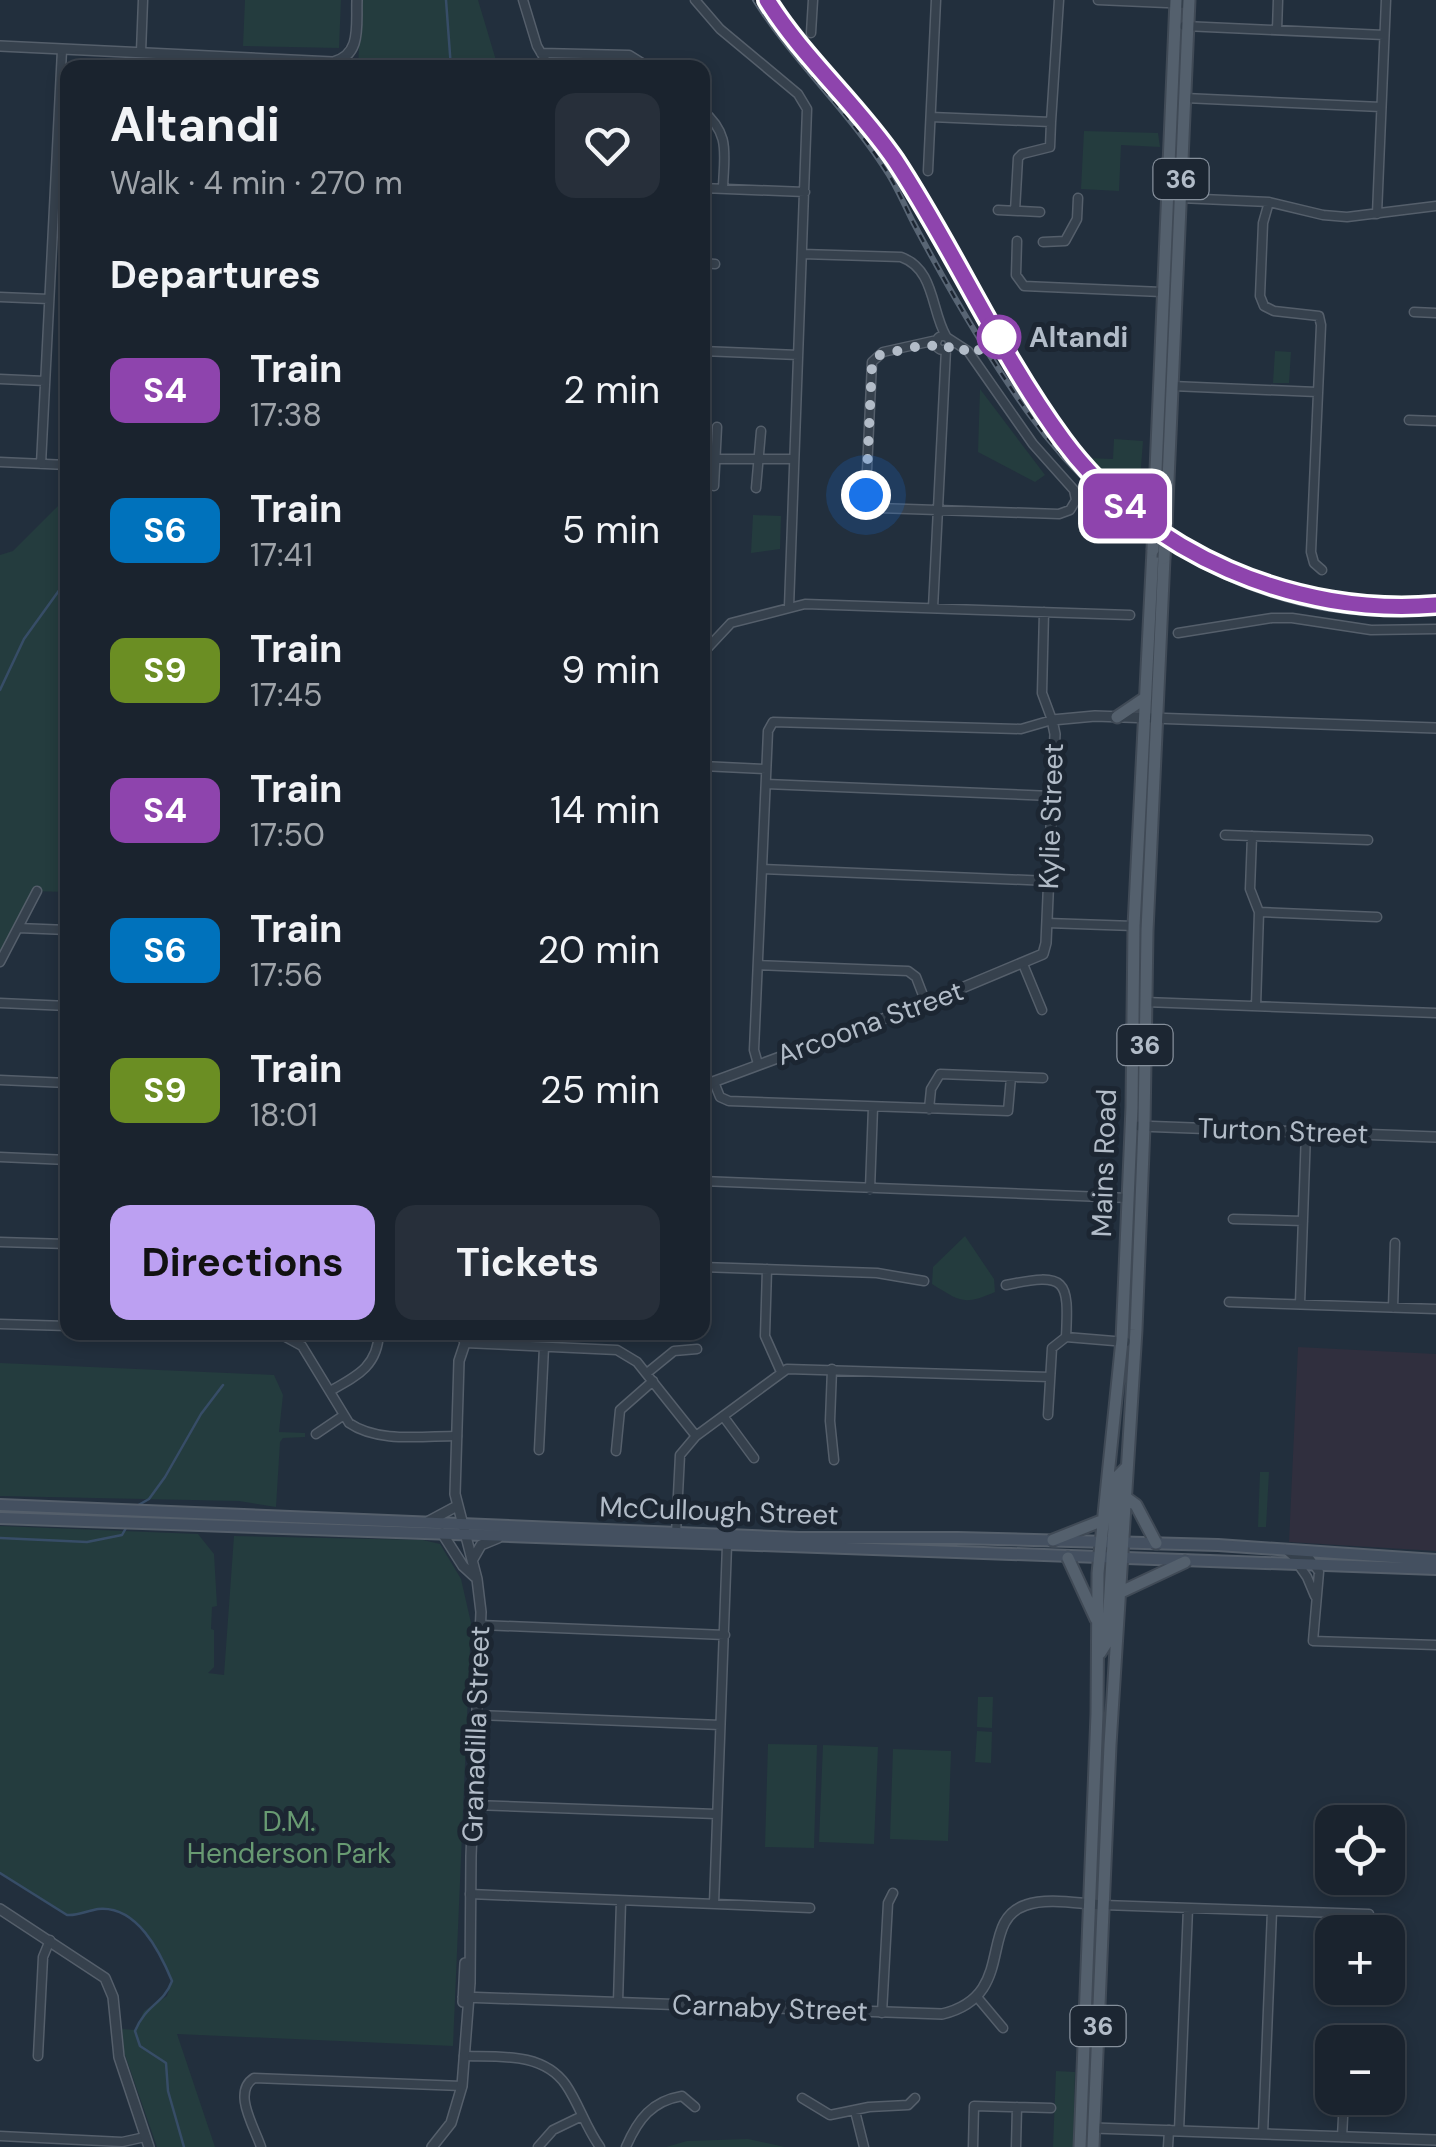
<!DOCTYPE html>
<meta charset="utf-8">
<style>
body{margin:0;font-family:"DM Sans",sans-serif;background:#272f3a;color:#f1f3f6;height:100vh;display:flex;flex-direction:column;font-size:38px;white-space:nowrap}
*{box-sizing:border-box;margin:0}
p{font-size:32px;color:#9fa4aa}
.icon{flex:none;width:55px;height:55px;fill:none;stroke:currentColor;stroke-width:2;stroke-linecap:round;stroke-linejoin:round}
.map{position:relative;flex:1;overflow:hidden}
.details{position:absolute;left:60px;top:60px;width:650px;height:1280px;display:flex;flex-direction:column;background:#1a232e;border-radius:20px;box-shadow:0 5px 15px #0003,0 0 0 2px #38404a}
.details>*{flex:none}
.badge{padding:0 20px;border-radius:15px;font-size:35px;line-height:65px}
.fabs{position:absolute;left:1315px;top:1805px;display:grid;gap:20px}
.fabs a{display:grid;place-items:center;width:90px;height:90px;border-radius:20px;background:#1a232e;box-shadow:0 5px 15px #0003,0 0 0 2px #38404a;font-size:50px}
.you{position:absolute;width:50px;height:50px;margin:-25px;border:8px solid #fff;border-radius:50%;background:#1a73e8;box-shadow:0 0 0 15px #1a73e833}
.map>.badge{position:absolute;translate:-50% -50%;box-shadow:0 0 0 5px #fff}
h2{padding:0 50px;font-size:38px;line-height:90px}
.round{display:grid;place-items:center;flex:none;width:105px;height:105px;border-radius:20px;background:#272f3a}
.headline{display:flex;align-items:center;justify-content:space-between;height:170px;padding:0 50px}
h1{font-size:48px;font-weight:700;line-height:75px}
.primary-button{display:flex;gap:20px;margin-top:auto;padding:20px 50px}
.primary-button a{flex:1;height:115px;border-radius:20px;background:#bca0f2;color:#111;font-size:40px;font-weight:700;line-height:115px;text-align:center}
.primary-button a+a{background:#272f3a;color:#f1f3f6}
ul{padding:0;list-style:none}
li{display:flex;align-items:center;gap:30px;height:140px;padding:0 50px}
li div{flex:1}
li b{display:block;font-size:38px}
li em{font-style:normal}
li .badge{min-width:110px;font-weight:700;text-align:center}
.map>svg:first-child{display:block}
.medical{fill:#302f3e}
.green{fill:#243c3e}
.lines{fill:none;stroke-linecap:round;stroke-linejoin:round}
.stream{stroke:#374d67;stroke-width:2.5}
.minor-casing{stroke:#555f6b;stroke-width:11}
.tertiary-casing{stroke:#555f6b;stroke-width:12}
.secondary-casing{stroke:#555f6b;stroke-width:14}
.primary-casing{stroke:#404a56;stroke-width:15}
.minor{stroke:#36414d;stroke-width:8}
.tertiary{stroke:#36414d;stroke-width:9}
.secondary{stroke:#445060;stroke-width:10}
.primary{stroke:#54606d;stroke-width:11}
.rail-casing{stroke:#586574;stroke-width:6}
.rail{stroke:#1c2632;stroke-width:2.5;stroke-dasharray:8;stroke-linecap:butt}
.primary-bridge-casing{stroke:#404a56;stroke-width:15;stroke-linecap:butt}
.primary-bridge{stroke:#54606d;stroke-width:11}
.line-casing{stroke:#fff;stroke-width:22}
.line{stroke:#8e44ad;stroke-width:15}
.walk{stroke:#b2bcc8;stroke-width:10;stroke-dasharray:0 18}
.stop-dot{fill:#fff;stroke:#8e44ad;stroke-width:5}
.labels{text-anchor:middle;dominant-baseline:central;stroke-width:10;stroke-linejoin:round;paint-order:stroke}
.shield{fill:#1c2632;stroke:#858f9b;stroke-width:2.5}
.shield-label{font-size:25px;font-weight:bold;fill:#b2bcc8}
.stop-label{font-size:28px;font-weight:bold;fill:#b2bcc8;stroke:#1c2632;text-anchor:start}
.street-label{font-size:28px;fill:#b2bcc8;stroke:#1c2632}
.park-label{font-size:28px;fill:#689a72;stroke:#1c2632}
</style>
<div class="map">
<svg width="1436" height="2147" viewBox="0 0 1436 2147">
<rect width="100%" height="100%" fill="#222f3d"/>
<path class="medical" d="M 1298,1347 L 1436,1354 L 1436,1551 L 1289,1542 Z"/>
<path class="green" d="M 245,0 L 341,0 L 339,48 L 243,46 Z
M 361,0 L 478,0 L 498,67 L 358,68 Z
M 1084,131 L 1158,133 L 1160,147 L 1121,145 L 1119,191 L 1081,189 Z
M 1275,351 L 1291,352 L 1289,383 L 1273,383 Z
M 980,389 L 1045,475 L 1035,482 L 978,452 Z
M 1114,439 L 1143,441 L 1138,506 L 1085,458 L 1113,459 Z
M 67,497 L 67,892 L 32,891 L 0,954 L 0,555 L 13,551 Z
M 753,515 L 781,516 L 780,549 L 751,553 Z
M 965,1236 L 994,1279 L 995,1292 C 963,1306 960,1301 932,1284 L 933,1267 Z
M 0,1363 L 274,1375 L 283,1395 L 279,1432 L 305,1433 L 305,1437 L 283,1438 L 280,1442 L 276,1507 L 239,1501 L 0,1496 Z
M 1260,1472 L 1269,1472 L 1266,1527 L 1258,1527 Z
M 0,1526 L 198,1534 L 214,1554 L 217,1606 L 212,1607 L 211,1629 L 214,1630 L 214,1667 L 208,1673 L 224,1675 L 234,1536 L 423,1540 L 440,1544 L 461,1579 L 471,1623 L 453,2046 L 177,2034 L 215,2147 L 157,2147 L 124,2052 L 122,2029 L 135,2030 L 144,2011 L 167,1996 L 172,1981 C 160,1952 137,1905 98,1909 C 86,1911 78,1916 67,1915 L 0,1873 Z
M 978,1697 L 993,1697 L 992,1728 L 977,1727 Z
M 977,1731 L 992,1732 L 991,1763 L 975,1762 Z
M 768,1744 L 817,1745 L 814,1848 L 765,1847 Z
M 823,1745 L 878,1747 L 874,1844 L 819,1842 Z
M 893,1749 L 951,1751 L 948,1841 L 890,1839 Z
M 1056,2071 L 1075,2072 L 1073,2147 L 1053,2147 Z
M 748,2139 L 785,2147 L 666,2147 L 687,2141 Z"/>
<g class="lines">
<path class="stream" d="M 446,0 L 451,68
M 0,690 L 24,639 L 68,578
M 135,1507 L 149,1499 L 165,1477 L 201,1414 L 223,1385
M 0,1538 L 87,1542 L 122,1535 L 126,1528
M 0,1873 L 67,1915 C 78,1916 86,1911 98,1909 C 137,1905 160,1952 172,1981 C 163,2005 147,2003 135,2031 L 140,2046 L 166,2063 L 168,2091 L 184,2147"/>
<defs>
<path id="minor" d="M 523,0 L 537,46 L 550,68
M 695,0 L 720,29 L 798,94 L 807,109 L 789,607
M 1098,0 L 1189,4
M 1184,26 L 1384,35
M 1277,30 L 1278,0
M 811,33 L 813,0
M 141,52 L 143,0
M 541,53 L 629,55 L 650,68
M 1185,98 L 1381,107
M 702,110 C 731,134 724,154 723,188
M 931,117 L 1051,122 L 1059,0
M 928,171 L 936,0
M 702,188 L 805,192
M 1180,198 L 1269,202 L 1323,215 L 1347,217 L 1436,206
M 1269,202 L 1263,223 L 1260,296 L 1264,306 L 1274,311 L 1319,316 L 1321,325 L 1311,552 L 1314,563 L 1322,570
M 998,210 L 1040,212
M 1015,211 L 1018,158 L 1022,154 L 1050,147 L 1051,122
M 1377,214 L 1386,0
M 1017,241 L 1016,275 L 1024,286 L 1162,292
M 1043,242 L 1065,241 L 1077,219 L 1078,198
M 802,254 L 901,257 C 935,269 931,311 946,336
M 702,263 L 715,264
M 0,297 L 49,299
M 1414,312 L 1436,313
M936 343a7 7 0 1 1 14 0a7 7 0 1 1-14 0Z
M 937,340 L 883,352 L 872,362 L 866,492 L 869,502 L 878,508 L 1059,514 L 1070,510 L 1076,500 L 1074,490 L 1033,444 L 968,351 L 948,338
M 702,351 L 798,355
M 0,379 L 45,381
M 1172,386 L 1317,392
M 1409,420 L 1436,421
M 702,459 L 794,459
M 0,462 L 68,465
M 41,464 L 62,50
M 714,486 L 717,427
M 756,488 L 761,431
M 933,608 L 946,349
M 1178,633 L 1272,618 L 1292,618 L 1371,630 L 1436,629
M 702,654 L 731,623 L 805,604 L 1130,615
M 702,766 L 766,769
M 766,784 L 1052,796
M 1225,835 L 1368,840
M 1252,836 L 1250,889 L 1259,912 L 1256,1006
M 762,869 L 1049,881
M 1259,912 L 1377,917
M 1047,923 L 1134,926
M 18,928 L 68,930
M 0,962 L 37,891
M 1023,964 L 1042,1010
M 758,965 L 908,971 L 916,977 L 926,1003
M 1145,1002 L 1436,1013
M 0,1003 L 68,1006
M 758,1064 L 754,1050 L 768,731 L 773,722 L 1021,729 L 1052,720 L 1042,693 L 1044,612
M 0,1080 L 68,1083
M 714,1082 L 720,1097 L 729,1101 L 1008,1111 L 1011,1077
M 929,1109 L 931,1089 L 940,1074 L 1043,1078
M 0,1157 L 68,1160
M 702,1181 L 1128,1198
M 870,1189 L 873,1107
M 1233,1219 L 1303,1221
M 0,1242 L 68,1244
M 702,1267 L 877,1273 L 924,1281
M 767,1269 L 765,1336 L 781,1372
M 1006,1285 C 1067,1272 1069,1280 1066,1337
M 1229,1302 L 1436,1309
M 1300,1304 L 1306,1132
M 1393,1308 L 1395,1243
M 0,1324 L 68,1326
M 240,1332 L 280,1334 L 302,1346 L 349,1423 C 378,1443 422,1436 457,1436
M 1066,1337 L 1126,1342
M 465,1343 L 617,1350 L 637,1362 L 696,1436
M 832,1369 L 830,1421 L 834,1460
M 647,1373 L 674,1351 L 697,1349
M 330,1391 C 357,1376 378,1366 379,1332
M 1048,1415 L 1052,1348 L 1066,1337
M 723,1416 L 754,1458
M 316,1434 L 344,1415
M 539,1450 L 544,1347
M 616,1451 L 620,1410 L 653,1381
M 676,1534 L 680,1455 L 696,1436 L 787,1369 L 1050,1377
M 1285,1549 L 1293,1556 L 1310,1559 L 1319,1572 L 1313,1641 L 1436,1645
M 1298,1564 L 1307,1577 L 1315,1596
M 481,1625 L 725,1635
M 477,1715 L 720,1725
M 473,1805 L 716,1814
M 470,1894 L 810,1908
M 714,1904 L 727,1545
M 1103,1905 L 1369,1914
M 977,1997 L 1003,2028
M 618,2002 L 621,1901
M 882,2013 L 888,1903 L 893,1893
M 38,2056 L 43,1957 L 50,1940
M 464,2056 C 499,2057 543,2052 566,2085 C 579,2104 586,2128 600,2147
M 802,2098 L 830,2115 L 869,2107 L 908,2105 L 915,2098
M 855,2111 L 864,2147
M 1179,2131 L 1188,1908
M 1263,2134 L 1272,1911
M 0,2136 L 122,2142 L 145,2137
M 1342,2137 L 1344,2098
M 261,2147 C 254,2126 232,2092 254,2078 L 462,2086
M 538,2147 L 553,2130 L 582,2116
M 626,2147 C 638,2119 652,2101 682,2096 L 695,2107
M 973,2147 L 974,2106 L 1051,2108
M 1016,2147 L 1017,2107
M 1168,2147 L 1169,2130"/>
<path id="tertiary" d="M 0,46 L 333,62 C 362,55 356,25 357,0
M 702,1086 L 926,1003 L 1043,954 L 1046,943 L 1055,734 L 1052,720 L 1095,716 L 1436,728
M 1139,1126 L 1436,1137
M 429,1521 L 457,1506
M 442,1533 L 463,1566 L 475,1577
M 473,1559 L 481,1545 L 498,1538
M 0,1909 L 105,1978 L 113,1997 L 119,2057 L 149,2147
M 463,1997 L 942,2014 C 1018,1996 977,1921 1026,1905 C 1048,1897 1080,1904 1103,1905
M 463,2002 L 465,1963
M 1094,2128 L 1436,2140
M 432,2147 L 451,2123 L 462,2086 L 470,1983 L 471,1856 L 481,1612 L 477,1579 L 455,1494 L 459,1361 L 465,1343 L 461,1332"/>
<path id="secondary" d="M 0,1505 L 799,1538 L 958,1538 L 1218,1545 L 1436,1560
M 0,1518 L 1436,1569"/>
<path id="primary" d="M 1154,517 L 1176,0
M 1166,526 L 1189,0
M 1117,717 L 1145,698
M 1125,1497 L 1136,1505 L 1156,1543
M 1053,1540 L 1101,1521
M 1068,1558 L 1096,1619
M 1121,1592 L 1185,1562
M 1100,1653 L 1107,1642 L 1117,1477 L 1126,1468
M 1080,2147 L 1097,1714 L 1098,1573 L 1122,1340 L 1132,1107 L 1134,926 L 1153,550
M 1093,2147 L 1110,1745 L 1136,1330 L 1144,1126 L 1147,931 L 1164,558"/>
</defs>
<use href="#minor" class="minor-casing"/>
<use href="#tertiary" class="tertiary-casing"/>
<use href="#secondary" class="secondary-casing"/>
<use href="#primary" class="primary-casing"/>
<use href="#minor" class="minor"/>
<use href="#tertiary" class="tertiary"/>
<use href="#secondary" class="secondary"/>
<use href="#primary" class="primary"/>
<defs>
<path id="rail" d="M 755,0 C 794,62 850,112 889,175 C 898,190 905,206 913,222 C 947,286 985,352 1027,411 C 1120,542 1272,629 1436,612
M 912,191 L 1037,401"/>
</defs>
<use href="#rail" class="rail-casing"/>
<use href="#rail" class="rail"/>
<defs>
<path id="primary-bridge" d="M 1153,550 L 1154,517
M 1164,558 L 1166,526"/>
</defs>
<use href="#primary-bridge" class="primary-bridge-casing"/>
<use href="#primary-bridge" class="primary-bridge"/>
</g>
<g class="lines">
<defs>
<path id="line" d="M 767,0 C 803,58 857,104 895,160 C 955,251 998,352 1063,440 C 1147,554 1296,617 1436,605"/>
</defs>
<use href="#line" class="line-casing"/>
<use href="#line" class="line"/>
<path class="walk" d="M 866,495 L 872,364 L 876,356 L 928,344 L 943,350 L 956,344 L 971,355 L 999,337"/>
</g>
<circle class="stop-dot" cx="999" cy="337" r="20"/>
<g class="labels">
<g class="shield">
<rect x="1153.5" y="159" width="55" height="40" rx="8"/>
<rect x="1117.5" y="1025" width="55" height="40" rx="8"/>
<rect x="1070.5" y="2006" width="55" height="40" rx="8"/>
</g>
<g class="shield-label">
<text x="1181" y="179">36</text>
<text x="1145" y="1045">36</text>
<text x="1098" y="2026">36</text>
</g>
<g class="stop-label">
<text x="1029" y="337">Altandi</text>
</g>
<g class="street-label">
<text transform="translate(1051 816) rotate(-88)">Kylie Street</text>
<text transform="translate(870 1023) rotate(-20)">Arcoona Street</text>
<text transform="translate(1283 1131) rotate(2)">Turton Street</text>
<text transform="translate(1104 1163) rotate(-88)">Mains Road</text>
<text transform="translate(719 1511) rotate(2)">McCullough Street</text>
<text transform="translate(476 1734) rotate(-88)">Granadilla Street</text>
<text transform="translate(770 2008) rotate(2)">Carnaby Street</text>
</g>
<g class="park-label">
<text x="289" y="1821">D.M.<tspan x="289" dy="32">Henderson Park</tspan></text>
</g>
</g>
</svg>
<div class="fabs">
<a><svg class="icon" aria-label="locate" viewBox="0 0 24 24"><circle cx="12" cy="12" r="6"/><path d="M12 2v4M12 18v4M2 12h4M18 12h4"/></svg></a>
<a>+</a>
<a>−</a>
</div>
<div class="you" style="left:866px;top:495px"></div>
<b class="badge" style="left:1125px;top:506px;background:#8e44ad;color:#fff">S4</b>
<section class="details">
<div class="headline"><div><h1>Altandi</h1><p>Walk · 4 min · 270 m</p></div><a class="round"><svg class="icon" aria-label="heart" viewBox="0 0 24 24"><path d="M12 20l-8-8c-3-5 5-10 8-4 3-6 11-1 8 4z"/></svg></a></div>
<h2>Departures</h2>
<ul>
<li><span class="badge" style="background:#8e44ad;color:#fff">S4</span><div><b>Train</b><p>17:38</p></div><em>2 min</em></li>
<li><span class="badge" style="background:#0072bc;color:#fff">S6</span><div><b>Train</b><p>17:41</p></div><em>5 min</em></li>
<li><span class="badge" style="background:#6b8e23;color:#fff">S9</span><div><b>Train</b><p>17:45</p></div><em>9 min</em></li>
<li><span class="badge" style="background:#8e44ad;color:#fff">S4</span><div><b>Train</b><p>17:50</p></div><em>14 min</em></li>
<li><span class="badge" style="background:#0072bc;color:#fff">S6</span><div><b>Train</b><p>17:56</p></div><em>20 min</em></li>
<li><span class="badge" style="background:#6b8e23;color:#fff">S9</span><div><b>Train</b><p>18:01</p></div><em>25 min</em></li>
</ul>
<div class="primary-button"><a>Directions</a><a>Tickets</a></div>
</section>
</div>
